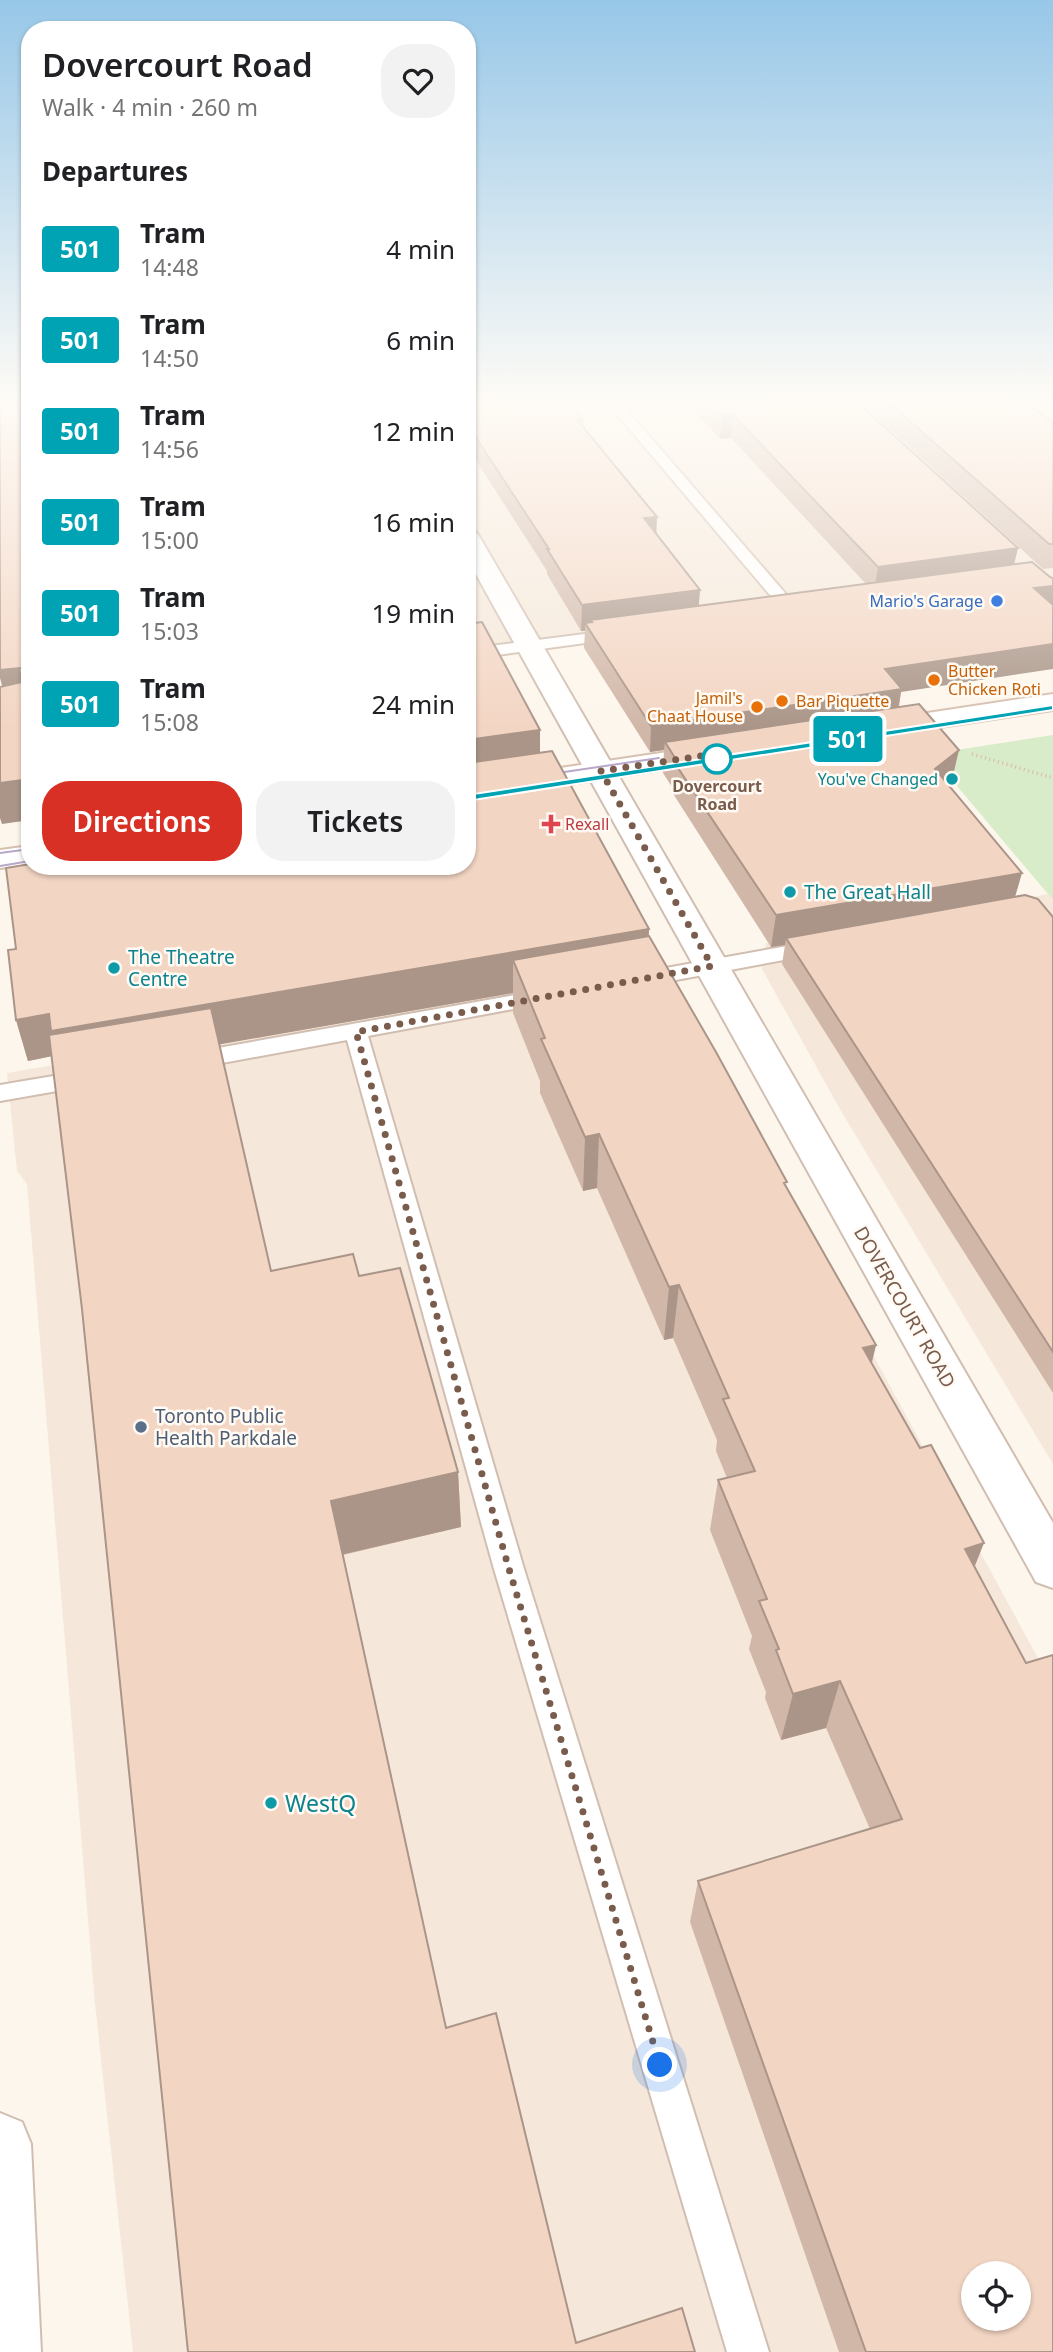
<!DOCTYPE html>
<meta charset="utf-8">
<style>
body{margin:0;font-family:"Noto Sans",sans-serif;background:#f2f2f2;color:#202124;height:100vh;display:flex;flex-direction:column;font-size:26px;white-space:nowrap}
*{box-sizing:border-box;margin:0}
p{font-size:23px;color:#757577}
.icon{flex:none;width:38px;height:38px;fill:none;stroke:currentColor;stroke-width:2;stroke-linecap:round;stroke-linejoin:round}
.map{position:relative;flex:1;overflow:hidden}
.drawer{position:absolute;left:21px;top:21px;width:455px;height:854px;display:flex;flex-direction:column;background:#fff;border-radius:28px;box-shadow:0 2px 5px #0004}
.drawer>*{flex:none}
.badge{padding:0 14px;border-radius:5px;font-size:24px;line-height:46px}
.tools{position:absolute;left:961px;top:2261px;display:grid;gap:14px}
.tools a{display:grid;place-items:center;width:70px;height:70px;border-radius:50%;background:#fff;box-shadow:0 2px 5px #0004;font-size:35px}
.you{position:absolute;width:35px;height:35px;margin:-18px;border:5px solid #fff;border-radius:50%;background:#1a73e8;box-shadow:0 0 0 10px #1a73e833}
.map>.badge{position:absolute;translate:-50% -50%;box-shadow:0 0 0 4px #fff}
h2{padding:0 21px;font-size:26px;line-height:63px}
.round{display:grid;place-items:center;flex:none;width:74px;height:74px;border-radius:28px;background:#f2f2f2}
.head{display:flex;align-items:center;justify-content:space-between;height:119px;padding:0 21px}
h1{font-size:33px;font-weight:600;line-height:52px}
.primary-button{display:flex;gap:14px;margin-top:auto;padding:14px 21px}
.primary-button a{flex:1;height:80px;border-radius:28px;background:#d93025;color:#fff;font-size:28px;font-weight:600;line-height:80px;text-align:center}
.primary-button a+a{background:#f2f2f2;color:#202124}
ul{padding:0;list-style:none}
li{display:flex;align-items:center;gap:21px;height:91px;padding:0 21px}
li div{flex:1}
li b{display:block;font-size:26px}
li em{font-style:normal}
li .badge{min-width:77px;font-weight:700;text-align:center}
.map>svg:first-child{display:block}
.residential{fill:#f5e8da;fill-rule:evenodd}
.green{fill:#d8ecc9}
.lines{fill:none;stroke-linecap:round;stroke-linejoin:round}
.service-casing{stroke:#d1beb0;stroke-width:4}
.minor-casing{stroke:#d1beb0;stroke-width:4}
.secondary-casing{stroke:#d6c0b0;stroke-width:4}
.path{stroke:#d9b8a5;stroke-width:3.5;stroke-dasharray:1 3.5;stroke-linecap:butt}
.service{fill:#fff;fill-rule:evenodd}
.minor{fill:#fff;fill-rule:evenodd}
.secondary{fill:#fff;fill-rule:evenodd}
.tram{stroke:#b9a8c9;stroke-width:2}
.wall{fill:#d1b7a8}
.shaded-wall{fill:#aa9588}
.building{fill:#f3d5c3;stroke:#aa9588;stroke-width:2;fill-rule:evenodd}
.line{fill:#00a3b4;stroke:#fff;stroke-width:2}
.walk{stroke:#7a5c4d;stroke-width:7;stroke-dasharray:0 12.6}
.shop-dot{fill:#3f7fe0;stroke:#fffaf3;stroke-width:2.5}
.food-dot{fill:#e8710a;stroke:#fffaf3;stroke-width:2.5}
.stop-dot{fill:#fff;stroke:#00a3b4;stroke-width:3.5}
.culture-dot{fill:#0f9aa8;stroke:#fffaf3;stroke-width:2.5}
.health-dot{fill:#e0444e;stroke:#fffaf3;stroke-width:2.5}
.service-dot{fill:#5c6f8a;stroke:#fffaf3;stroke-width:2.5}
.labels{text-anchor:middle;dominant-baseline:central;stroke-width:5;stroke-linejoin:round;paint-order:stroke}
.far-shop-label{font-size:16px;fill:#366cbe;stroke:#fffaf3;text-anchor:end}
.far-food-label{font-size:16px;fill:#c56008;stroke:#fffaf3;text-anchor:start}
.far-culture-label{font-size:16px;fill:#0d838f;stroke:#fffaf3;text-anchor:end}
.far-stop-label{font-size:16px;font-weight:bold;fill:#7a5c4d;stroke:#fffaf3}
.far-health-label{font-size:16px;fill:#be3a42;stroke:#fffaf3;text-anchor:start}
.culture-label{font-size:19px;fill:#0d838f;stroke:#fffaf3;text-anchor:start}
.street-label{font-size:19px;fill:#7a5c4d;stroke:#fffaf3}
.service-label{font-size:19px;fill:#4e5e75;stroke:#fffaf3;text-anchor:start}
.near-culture-label{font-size:23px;fill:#0d838f;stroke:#fffaf3;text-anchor:start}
</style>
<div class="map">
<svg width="1053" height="2352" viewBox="0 0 1053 2352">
<rect width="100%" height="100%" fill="#fdf6ec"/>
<path class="residential" d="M 467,400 L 1053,400 L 1053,579 L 467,658 Z
M 203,866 L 467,866 L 719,1071 L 1053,1686 L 1053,2352 L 133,2352 L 95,2004 L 27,1184 L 17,1171 L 7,1073 L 227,1035 ZM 973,2273 L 1018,2273 L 1018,2319 L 973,2319 Z
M 1048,894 L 1053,900 L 1053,1464 L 841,1111 L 762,969 L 766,943 Z"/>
<path class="green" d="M 1053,735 L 1053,900 L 930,754 Z"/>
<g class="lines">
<defs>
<path id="service" d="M 605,400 L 618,400 L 798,608 L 800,611 L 798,614 L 786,614 Z
M 616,630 L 622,632 L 624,635 L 622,638 L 467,659 L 467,649 Z
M 815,941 L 822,943 L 826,948 L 822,953 L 638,987 L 630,985 L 627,980 L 630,975 L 638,973 Z
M 543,990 L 551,992 L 554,997 L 551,1002 L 368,1036 L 524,1569 L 769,2352 L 727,2352 L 494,1569 L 347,1040 L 190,1069 L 182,1066 L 179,1061 L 182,1056 L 190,1053 Z
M 89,1070 L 97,1072 L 101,1078 L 97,1084 L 0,1101 L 0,1085 Z"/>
<path id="minor" d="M 467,529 L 475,531 L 479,536 L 1053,1523 L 1053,1588 L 1036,1582 L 467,558 Z
M 0,2113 L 22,2122 L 31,2144 L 41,2352 L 0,2352 Z"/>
<path id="secondary" d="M 1053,694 L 1053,710 L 881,736 L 871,734 L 867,728 L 871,722 L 881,720 Z
M 714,745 L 724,748 L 728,754 L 724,760 L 467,800 L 467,782 Z
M 30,846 L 30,864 L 0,868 L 0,850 Z"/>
</defs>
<use href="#service" class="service-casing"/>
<use href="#minor" class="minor-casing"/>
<use href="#secondary" class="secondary-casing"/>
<path class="path" d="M 972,754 L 1053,778"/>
<use href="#service" class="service"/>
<use href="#minor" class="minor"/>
<use href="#secondary" class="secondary"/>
<path class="tram" d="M 920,728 L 1053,708
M 544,775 L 659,758
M 550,786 L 682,765
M 0,853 L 30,849
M 0,866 L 30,861"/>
</g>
<path class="wall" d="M 467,400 L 583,420 L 583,426 L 656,535 L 700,590 L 698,606 L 866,584 L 731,438 L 720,439 L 684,400 L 855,400 L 1018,548 L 1014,564 L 901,692 L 899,707 L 952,780 L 948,784 L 1015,896 L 1053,917 L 1053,1393 L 782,964 L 785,945 L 771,947 L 672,792 L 672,787 L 663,773 L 664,750 L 650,752 L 584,648 L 585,631 L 581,631 L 547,574 L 547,571 L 467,446 Z
M 858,400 L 1023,400 L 1053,423 L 1053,568 L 1043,569 Z
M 472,623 L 540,752 L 649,929 L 649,936 L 786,1187 L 876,1345 L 872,1363 L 975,1567 L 1053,2352 L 839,2352 L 690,1922 L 698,1881 L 870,1829 L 826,1728 L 781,1740 L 765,1698 L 766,1692 L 749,1649 L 752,1636 L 710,1530 L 718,1480 L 727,1478 L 716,1451 L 717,1440 L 673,1338 L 664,1340 L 597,1188 L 583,1191 L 540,1093 L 540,1081 L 513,1013 L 513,993 L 219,1044 L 271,1271 L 359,1276 L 458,1472 L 461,1527 L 343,1555 L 446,2028 L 576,2343 L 695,2352 L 188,2352 L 82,1309 L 51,1056 L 28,1061 L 16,1020 L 16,949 L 467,866 Z"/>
<path class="shaded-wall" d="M 733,415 L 731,438 L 720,439 L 722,416 Z
M 657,517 L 656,542 L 644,518 Z
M 1018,548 L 1012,573 L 874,592 L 878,567 Z
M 1053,586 L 1053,610 L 1034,588 Z
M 700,590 L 698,615 L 592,622 L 590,620 L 590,630 L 585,623 L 585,631 L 581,631 L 582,605 Z
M 471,609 L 472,646 L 467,647 L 467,610 Z
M 1053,644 L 1053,669 L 901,692 L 897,715 L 665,742 L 664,750 L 650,752 L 651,726 L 885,669 Z
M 20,668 L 30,705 L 8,708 L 0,678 L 0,670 Z
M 540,730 L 540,768 L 467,779 L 467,740 Z
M 959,750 L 952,780 L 928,800 L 935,769 Z
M 30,779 L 30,820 L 2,824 L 0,818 L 0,783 Z
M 1022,873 L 1013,904 L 786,938 L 785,945 L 771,947 L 776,915 Z
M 649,929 L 646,970 L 513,960 L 513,993 L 63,1072 L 58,1055 L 28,1061 L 16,1020 L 49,1014 Z
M 599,1134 L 597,1188 L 583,1191 L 585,1137 Z
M 679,1285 L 673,1338 L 664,1340 L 669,1287 Z
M 876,1345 L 863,1397 L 863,1348 Z
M 458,1472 L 461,1527 L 340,1555 L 331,1501 Z
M 984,1543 L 964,1593 L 965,1549 Z
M 840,1681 L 826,1728 L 781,1740 L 793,1694 Z"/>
<path class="building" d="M 0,400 L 30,400 L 30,779 L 0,783 L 0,687 L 22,682 L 23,670 L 20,668 L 0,670 Z
M 467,400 L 567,400 L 583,420 L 578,421 L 657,517 L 644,518 L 700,590 L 582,605 L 547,549 L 549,549 L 467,424 Z
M 706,400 L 855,400 L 1018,548 L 878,567 L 733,415 L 722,416 Z
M 886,400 L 1023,400 L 1053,423 L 1053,544 L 1049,544 Z
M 1032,562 L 1050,577 L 1053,578 L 1053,586 L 1034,588 L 1053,605 L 1053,644 L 885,669 L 902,689 L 651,726 L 585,623 L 592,622 L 590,620 Z
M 467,601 L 471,609 L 467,610 Z
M 482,622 L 540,730 L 467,740 L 467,624 Z
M 919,704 L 959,750 L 935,769 L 1022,873 L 776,915 L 674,762 L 677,761 L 665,742 Z
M 552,751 L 649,929 L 51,1031 L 49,1014 L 16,1020 L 8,950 L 16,949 L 6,868 L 30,864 L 30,866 L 467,866 L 467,763 Z
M 1025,895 L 1038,899 L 1053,917 L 1053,1352 L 786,938 Z
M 649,936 L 716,1052 L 787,1182 L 784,1183 L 876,1345 L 863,1348 L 920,1448 L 931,1445 L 984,1543 L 965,1549 L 1026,1663 L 1053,1655 L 1053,2352 L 866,2352 L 698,1881 L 902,1819 L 840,1681 L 793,1694 L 776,1650 L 779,1649 L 759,1601 L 767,1599 L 718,1480 L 755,1471 L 723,1399 L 729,1398 L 679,1285 L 669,1287 L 599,1134 L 585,1137 L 541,1039 L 545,1038 L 513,960 ZM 973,2273 L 1018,2273 L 1018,2319 L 973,2319 Z
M 211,1008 L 271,1271 L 353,1254 L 359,1276 L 400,1268 L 458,1472 L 331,1501 L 446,2028 L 496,2013 L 576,2343 L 682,2308 L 695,2352 L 188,2352 L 82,1309 L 49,1035 Z"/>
<linearGradient id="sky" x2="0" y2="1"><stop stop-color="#97c7e8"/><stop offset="0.55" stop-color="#fefbf6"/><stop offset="1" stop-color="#fefbf6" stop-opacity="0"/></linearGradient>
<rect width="1053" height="729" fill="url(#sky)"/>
<path class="line" d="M 1053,705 L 1053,710 L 467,801 L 462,798 L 467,795 Z"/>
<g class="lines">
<path class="walk" d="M 660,2065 L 509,1569 L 356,1032 L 712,966 L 601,771 L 728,752 L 717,759"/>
</g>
<circle class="shop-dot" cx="997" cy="601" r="7"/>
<g class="food-dot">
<circle cx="934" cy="680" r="7"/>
<circle cx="782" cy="701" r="7"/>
<circle cx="757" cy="707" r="7"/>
</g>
<circle class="stop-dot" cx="717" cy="759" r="14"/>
<g class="culture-dot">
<circle cx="952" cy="779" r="7"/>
<circle cx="790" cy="892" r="7"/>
<circle cx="114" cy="968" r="7"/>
<circle cx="271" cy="1803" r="7"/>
</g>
<path class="health-dot" d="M547.5 813.5h7v7h7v7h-7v7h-7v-7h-7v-7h7z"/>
<circle class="service-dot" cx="141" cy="1427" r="7"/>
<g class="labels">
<g class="far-shop-label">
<text x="983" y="601">Mario's Garage</text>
</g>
<g class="far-food-label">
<text x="948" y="671">Butter<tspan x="948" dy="18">Chicken Roti</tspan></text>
<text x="743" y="698" text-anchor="end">Jamil's<tspan x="743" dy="18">Chaat House</tspan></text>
<text x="796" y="701">Bar Piquette</text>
</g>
<g class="far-culture-label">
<text x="938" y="779">You've Changed</text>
</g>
<g class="far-stop-label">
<text x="717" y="786">Dovercourt<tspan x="717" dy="18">Road</tspan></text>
</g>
<g class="far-health-label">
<text x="565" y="824">Rexall</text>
</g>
<g class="culture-label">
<text x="804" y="892">The Great Hall</text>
<text x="128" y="957">The Theatre<tspan x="128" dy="22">Centre</tspan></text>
</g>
<g class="street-label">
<text transform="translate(905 1307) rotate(60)">DOVERCOURT ROAD</text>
</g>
<g class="service-label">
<text x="155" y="1416">Toronto Public<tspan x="155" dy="22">Health Parkdale</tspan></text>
</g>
<g class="near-culture-label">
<text x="285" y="1803">WestQ</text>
</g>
</g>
</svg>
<div class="tools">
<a><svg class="icon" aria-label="locate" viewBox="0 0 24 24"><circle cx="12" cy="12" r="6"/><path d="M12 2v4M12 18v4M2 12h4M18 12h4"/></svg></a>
</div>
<div class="you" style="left:660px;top:2065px"></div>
<b class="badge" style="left:848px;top:739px;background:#00a3b4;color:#fff">501</b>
<section class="drawer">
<div class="head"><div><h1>Dovercourt Road</h1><p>Walk · 4 min · 260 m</p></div><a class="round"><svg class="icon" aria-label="heart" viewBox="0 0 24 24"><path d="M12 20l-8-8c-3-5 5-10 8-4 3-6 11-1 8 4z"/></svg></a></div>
<h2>Departures</h2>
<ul>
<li><span class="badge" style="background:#00a3b4;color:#fff">501</span><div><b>Tram</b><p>14:48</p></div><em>4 min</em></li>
<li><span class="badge" style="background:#00a3b4;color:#fff">501</span><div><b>Tram</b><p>14:50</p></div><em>6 min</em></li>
<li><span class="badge" style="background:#00a3b4;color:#fff">501</span><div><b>Tram</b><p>14:56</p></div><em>12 min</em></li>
<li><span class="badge" style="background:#00a3b4;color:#fff">501</span><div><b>Tram</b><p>15:00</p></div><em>16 min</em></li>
<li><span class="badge" style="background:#00a3b4;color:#fff">501</span><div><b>Tram</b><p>15:03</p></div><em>19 min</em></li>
<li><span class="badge" style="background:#00a3b4;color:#fff">501</span><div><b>Tram</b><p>15:08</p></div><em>24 min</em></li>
</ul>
<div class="primary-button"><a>Directions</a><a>Tickets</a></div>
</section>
</div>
